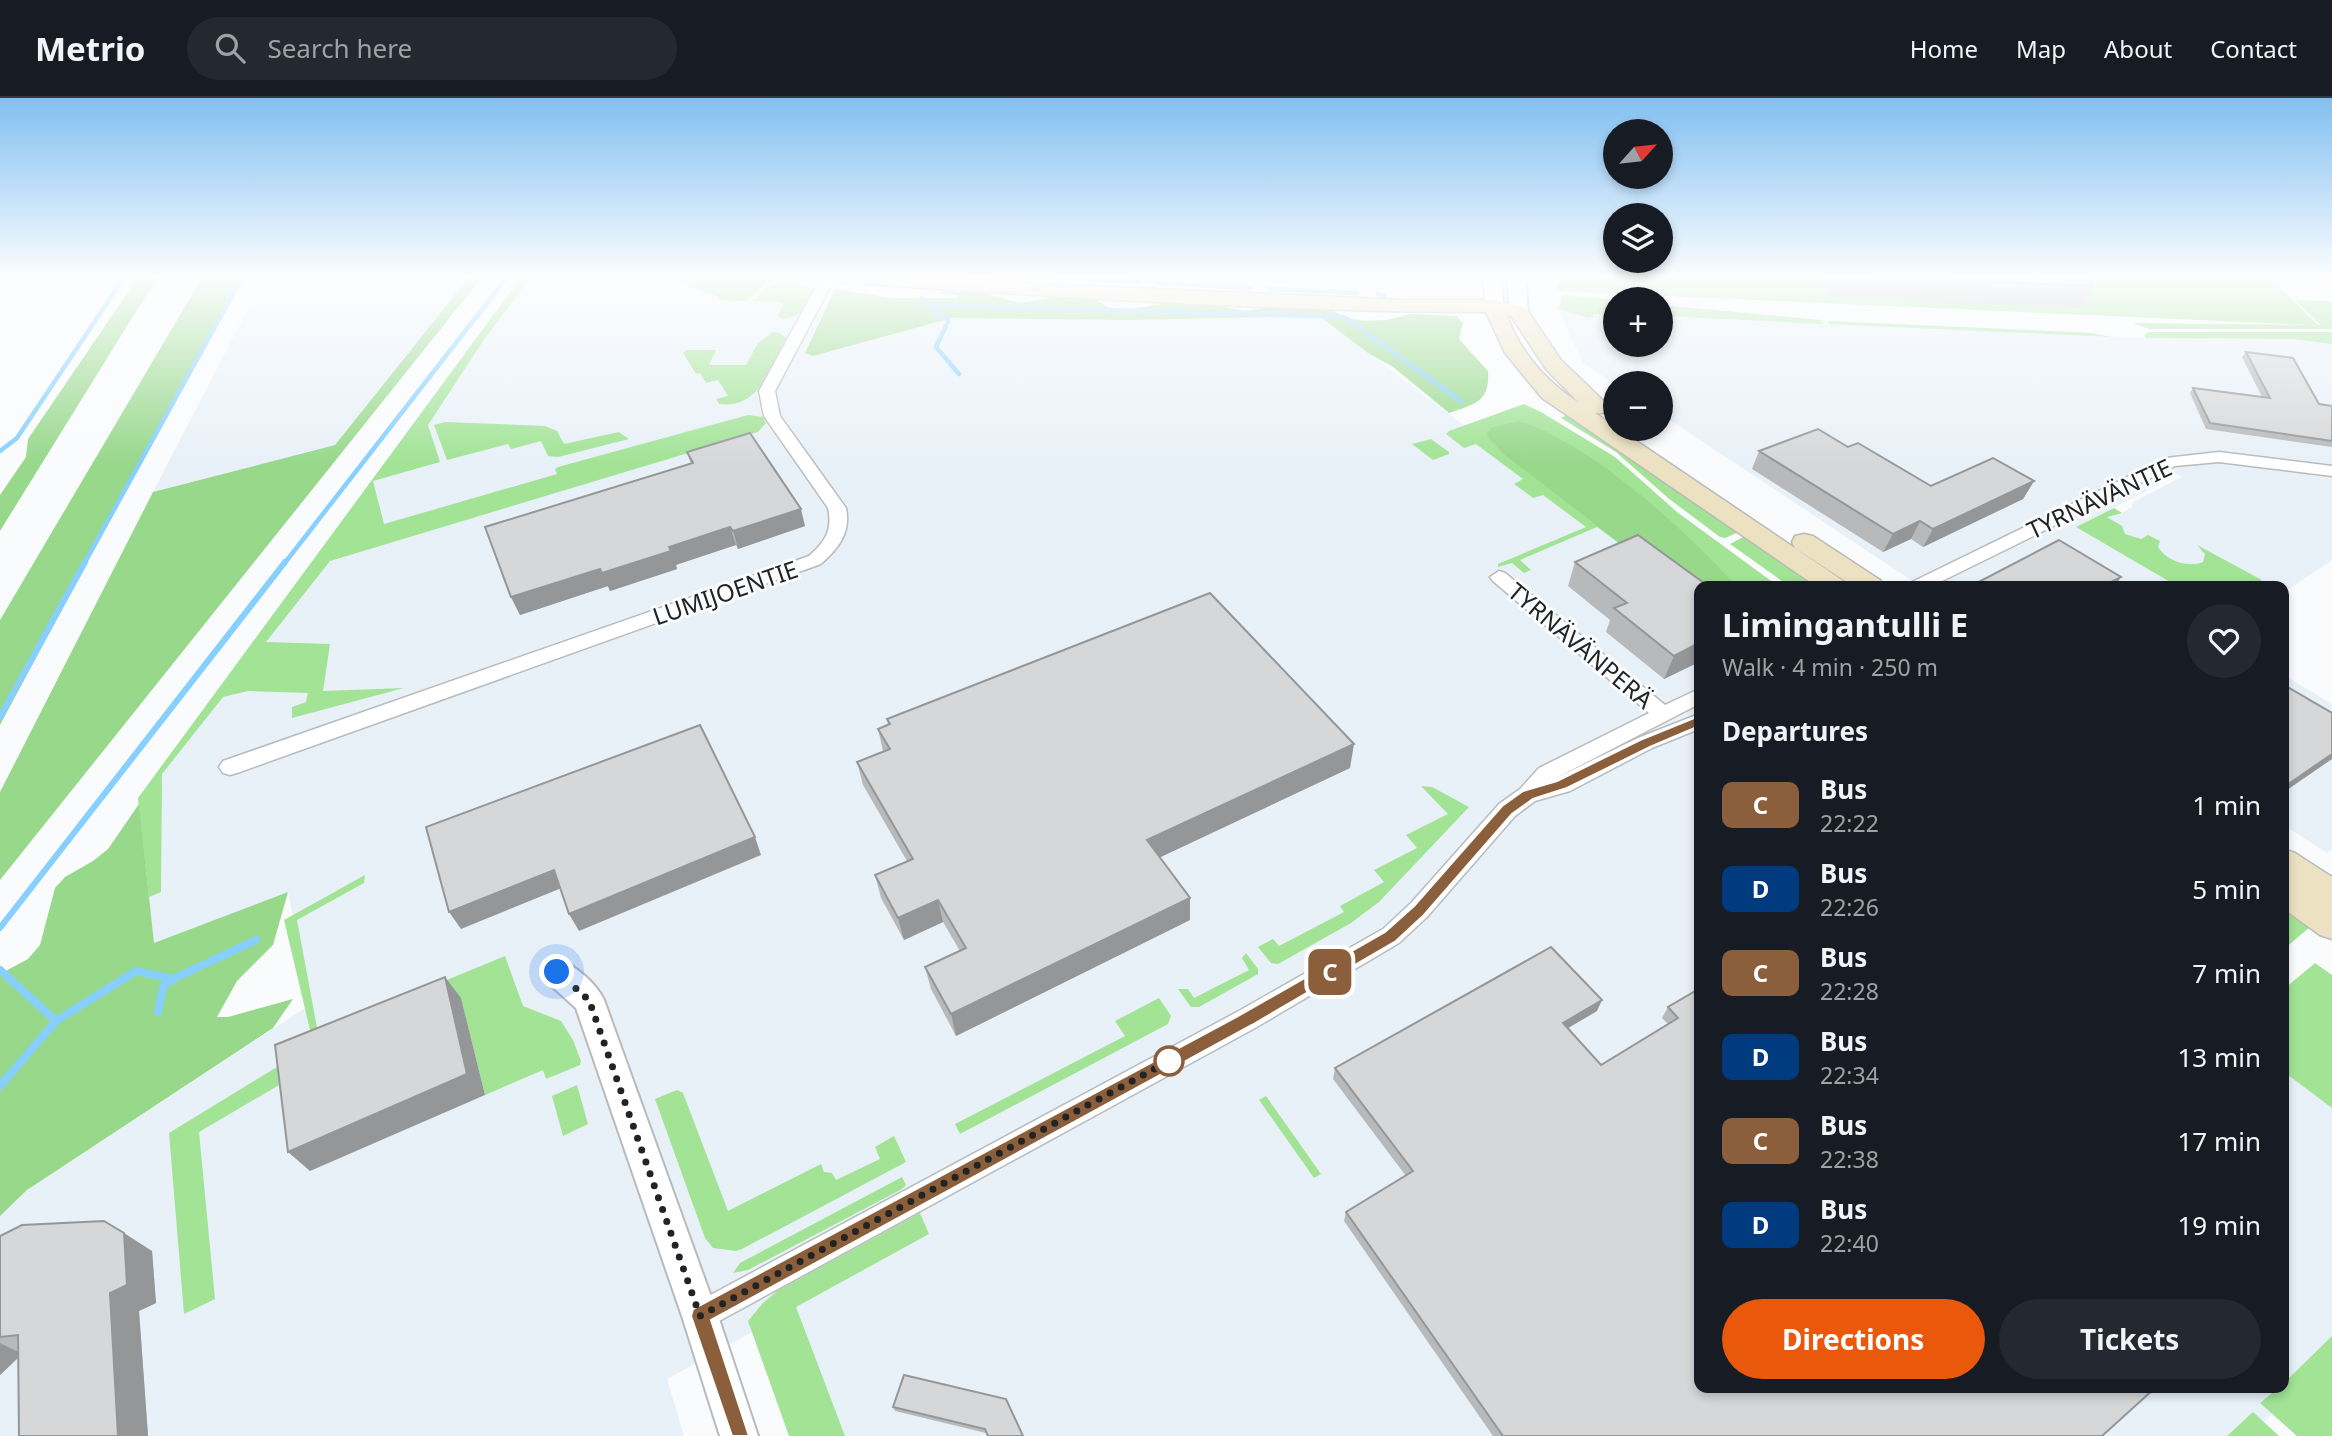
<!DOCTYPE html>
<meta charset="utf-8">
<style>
body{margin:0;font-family:"Noto Sans",sans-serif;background:#242831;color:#f1f3f6;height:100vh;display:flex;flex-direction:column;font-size:26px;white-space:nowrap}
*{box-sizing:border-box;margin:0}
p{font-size:23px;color:#9ea1a6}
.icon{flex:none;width:38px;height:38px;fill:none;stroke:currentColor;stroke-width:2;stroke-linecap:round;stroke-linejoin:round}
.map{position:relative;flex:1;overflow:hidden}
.side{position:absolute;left:1694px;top:483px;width:595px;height:812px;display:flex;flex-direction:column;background:#171b24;border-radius:14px;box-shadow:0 4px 10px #0003}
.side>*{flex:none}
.badge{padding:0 14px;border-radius:10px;font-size:24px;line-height:46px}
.needle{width:46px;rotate:63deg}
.controls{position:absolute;left:1603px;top:21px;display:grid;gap:14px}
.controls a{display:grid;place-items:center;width:70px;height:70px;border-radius:50%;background:#171b24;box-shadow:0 4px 10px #0003;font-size:35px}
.you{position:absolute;width:35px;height:35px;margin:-18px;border:5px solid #fff;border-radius:50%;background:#1a73e8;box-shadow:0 0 0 10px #1a73e833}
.map>.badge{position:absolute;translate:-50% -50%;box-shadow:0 0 0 4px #fff}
h2{padding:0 28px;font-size:26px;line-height:63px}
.round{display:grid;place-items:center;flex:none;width:74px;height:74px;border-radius:37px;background:#242831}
.overview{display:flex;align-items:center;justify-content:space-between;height:119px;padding:0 28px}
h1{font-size:33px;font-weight:700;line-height:52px}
.cta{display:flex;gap:14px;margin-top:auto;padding:14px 28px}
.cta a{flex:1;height:80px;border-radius:42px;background:#ea580c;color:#fff;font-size:28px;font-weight:700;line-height:80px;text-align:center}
.cta a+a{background:#242831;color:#f1f3f6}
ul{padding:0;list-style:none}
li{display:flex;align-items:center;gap:21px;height:84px;padding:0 28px}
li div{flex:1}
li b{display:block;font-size:26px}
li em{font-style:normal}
li .badge{min-width:77px;font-weight:700;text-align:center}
header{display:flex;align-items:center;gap:42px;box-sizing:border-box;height:98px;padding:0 35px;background:#171b24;border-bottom:2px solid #363941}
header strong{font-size:33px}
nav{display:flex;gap:38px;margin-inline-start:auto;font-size:24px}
.search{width:490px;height:63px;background:#242831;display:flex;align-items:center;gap:18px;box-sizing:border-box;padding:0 24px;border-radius:38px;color:#9ea1a6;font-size:26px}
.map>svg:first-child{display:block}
.built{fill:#e8f1f8}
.green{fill:#a2e396}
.forest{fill:#97d88b}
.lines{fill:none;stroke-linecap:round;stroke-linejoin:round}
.stream-far2{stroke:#86cffe;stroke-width:4.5}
.stream-far1{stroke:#86cffe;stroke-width:6}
.stream{stroke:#86cffe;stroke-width:8}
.minor-casing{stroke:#b8babc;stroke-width:3}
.tertiary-casing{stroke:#b8babc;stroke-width:4}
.secondary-casing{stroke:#b8babc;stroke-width:3}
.minor{fill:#fff;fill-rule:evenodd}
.tertiary{fill:#fff;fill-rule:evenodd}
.secondary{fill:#ece2c2;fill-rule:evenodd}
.wall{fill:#b7b9bb}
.shaded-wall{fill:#959698}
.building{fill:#d5d7d9;stroke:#959698;stroke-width:2}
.line{fill:#8b5e3c;stroke:#fff;stroke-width:2}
.walk{stroke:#222323;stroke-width:7;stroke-dasharray:0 12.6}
.stop-dot{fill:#fff;stroke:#8b5e3c;stroke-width:3.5}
.labels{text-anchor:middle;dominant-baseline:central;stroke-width:6;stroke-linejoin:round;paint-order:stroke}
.street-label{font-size:24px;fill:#222323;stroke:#f9fbfd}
</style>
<header>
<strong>Metrio</strong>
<div class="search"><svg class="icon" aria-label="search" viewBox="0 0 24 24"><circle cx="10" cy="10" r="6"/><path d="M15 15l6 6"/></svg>Search here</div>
<nav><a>Home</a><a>Map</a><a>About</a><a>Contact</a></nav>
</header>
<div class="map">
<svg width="2332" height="1338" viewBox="0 0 2332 1338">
<rect width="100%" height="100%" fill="#f9fbfd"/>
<path class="built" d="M 265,178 L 470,178 L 335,347 L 153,394 Z
M 522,178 L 708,178 L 828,203 L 805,254 L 813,258 L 952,220 L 1129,222 L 1319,218 L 1699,505 L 1699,1290 L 2284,1290 L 2284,962 L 2332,999 L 2332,1255 L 2250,1338 L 845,1338 L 795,1210 L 667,1281 L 684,1338 L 0,1338 L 0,1118 L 27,1092 L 311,906 L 288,794 L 154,846 L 138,700 Z
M 1558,211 L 1589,220 L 1593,216 L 1615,217 L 1615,247 L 1661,247 L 1661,218 L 2138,240 L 2293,241 L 2332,246 L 2332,462 L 2284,494 L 2284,488 L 2183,488 L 2083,431 L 2113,415 L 2122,415 L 2132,409 L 2133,404 L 2182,379 L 2178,376 L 2077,429 L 2177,488 L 1920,488 L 1661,316 L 1661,285 L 1615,286 L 1583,265 Z
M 2284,577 L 2332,606 L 2332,751 L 2327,755 L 2284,727 Z"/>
<path class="green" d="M 522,178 L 532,178 L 485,240 L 428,327 L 440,364 L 373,383 L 384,426 L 557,376 L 555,371 L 558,369 L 748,317 L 763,319 L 766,325 L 758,334 L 330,463 L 266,544 L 330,546 L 323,593 L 404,590 L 292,620 L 292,609 L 306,604 L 308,595 L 248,593 L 223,599 L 162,676 L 161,794 L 149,799 L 138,700 Z
M 659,178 L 682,178 L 726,189 L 723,196 L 718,198 L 757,186 L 756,178 L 792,178 L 765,186 L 746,203 L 720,202 L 717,198 Z
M 1560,178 L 2268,178 L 2318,227 L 2321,227 L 2295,202 L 2332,203 L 2332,231 L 2149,231 L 2133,225 L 2309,227 L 1556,193 Z
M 789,185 L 813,190 C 807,206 799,223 780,220 L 778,217 L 784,207 L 779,204 L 755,203 L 766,189 Z
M 1564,197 L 1615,202 L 1615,217 L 1593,216 L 1593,219 L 1589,220 L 1558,211 Z
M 1661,207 L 1821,222 L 1824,226 L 1661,218 Z
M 1828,223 L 2092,235 L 2112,239 L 1829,226 Z
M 773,234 L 780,235 L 786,240 C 770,270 760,311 719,306 L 716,301 L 728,298 L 718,282 L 706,285 L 700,275 L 696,276 L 683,255 L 686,252 L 716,252 L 709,267 L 746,267 L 758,245 Z
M 2149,234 L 2332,234 L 2332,246 L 2293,241 L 2146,240 L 2144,237 Z
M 1524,306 L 1541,314 L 1615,359 L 1677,414 L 1778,488 L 1699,488 L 1699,505 L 1597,429 L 1520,462 L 1531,472 L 1524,475 L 1512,465 L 1498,469 L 1498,466 L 1586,429 L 1543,397 L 1533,400 L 1514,386 L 1523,381 L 1476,346 L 1464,350 L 1446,336 L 1449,333 Z
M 1568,316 L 1739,434 L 1725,440 L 1720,439 L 1668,400 L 1616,354 L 1561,320 Z
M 445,324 L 545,328 L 557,333 L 564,346 L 619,334 L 629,341 L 558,359 L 548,358 L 541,343 L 511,351 L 508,346 L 447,362 L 434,327 Z
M 1431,341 L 1449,354 L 1449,356 L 1433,362 L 1412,346 Z
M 2114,410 L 2122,415 L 2107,419 L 2122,428 L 2125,436 L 2141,441 L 2148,437 L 2160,443 L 2158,449 C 2167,463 2187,470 2203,464 L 2205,456 L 2197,447 L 2262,482 L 2253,488 L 2177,488 L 2076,429 Z
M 1745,438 L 1810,483 L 1801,488 L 1789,488 L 1730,446 Z
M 1421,688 L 1432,689 L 1469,709 L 1379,804 L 1351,825 L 1278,866 L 1271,865 L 1258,849 L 1273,841 L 1279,848 L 1344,814 L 1340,808 L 1384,784 L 1374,772 L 1417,750 L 1406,737 L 1448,716 Z
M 365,777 L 364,785 L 297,822 L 318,935 L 505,858 L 523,908 L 561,923 L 573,942 L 581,963 L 580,967 L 546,981 L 543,972 L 485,997 L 461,901 L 298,976 L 199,1034 L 215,1201 L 184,1216 L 169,1035 L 290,961 L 311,936 L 284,822 Z
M 2284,810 L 2310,829 L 2284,851 Z
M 1246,855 L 1258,871 L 1258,876 L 1199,909 L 1191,909 L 1178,891 L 1188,891 L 1194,900 L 1249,872 L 1242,860 Z
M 2315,865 L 2332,877 L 2332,1010 L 2284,974 L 2284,891 Z
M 1159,900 L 1171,918 L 1168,926 L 960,1036 L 955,1026 L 1125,938 L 1115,923 Z
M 577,987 L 588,1026 L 563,1038 L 552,998 Z
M 677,992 L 683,995 L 728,1113 L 821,1066 L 824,1074 L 832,1075 L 836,1082 L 880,1061 L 875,1049 L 894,1038 L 906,1064 L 742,1151 L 736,1153 L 713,1150 L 705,1140 L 655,1001 Z
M 1266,998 L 1321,1076 L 1314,1080 L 1259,1002 Z
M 902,1079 L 906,1087 L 902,1091 L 748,1172 L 733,1175 L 740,1165 Z
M 920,1115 L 929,1136 L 796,1209 L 845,1338 L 789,1338 L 748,1223 L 763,1205 L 777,1193 Z
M 2332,1238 L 2332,1338 L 2297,1338 L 2260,1305 L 2278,1290 L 2284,1290 L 2284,1285 Z
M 2253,1314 L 2279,1338 L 2227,1338 Z"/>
<path class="forest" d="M 139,178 L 158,178 L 0,433 L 0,397 L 26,359 L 28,341 Z
M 203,178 L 241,178 L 0,627 L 0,522 Z
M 470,178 L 483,178 L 0,782 L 0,694 L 153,394 L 335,347 Z
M 682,178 L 756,178 L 757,186 C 747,202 734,203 717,198 L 723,196 L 726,189 Z
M 835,191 L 891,200 L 959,200 L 958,197 L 938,195 L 945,193 L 984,195 L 1020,205 L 1058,199 L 1095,201 L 1107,209 L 1125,212 L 1176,204 L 1210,206 L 1244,213 L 1273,209 L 1332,212 L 1345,220 L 1364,223 L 1386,222 L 1410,216 L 1457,218 L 1463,225 L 1459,241 L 1488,273 C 1490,304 1475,306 1449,315 L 1393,269 L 1368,255 L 1319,218 L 1129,222 L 952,220 L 813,258 L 805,255 Z
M 1518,323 C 1588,343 1687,433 1736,488 L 1699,488 L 1699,506 L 1505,357 L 1489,341 L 1487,335 L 1491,330 Z
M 139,706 L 154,845 L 288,794 L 273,847 L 237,883 L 217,919 L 228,919 L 293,901 L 273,930 L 27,1092 L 0,1118 L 0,876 L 28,861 L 40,847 L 55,790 L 65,779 L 93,763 L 108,751 Z"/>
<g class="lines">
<path class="stream-far2" d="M 1024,178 L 1032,178
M 1054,180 L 1138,184
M 1158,185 L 1251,190
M 1269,191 L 1357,195
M 1378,196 L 1384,198
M 922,200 L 932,207 L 936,216 L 947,220 L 948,224
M 932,207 L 1344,219 L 1461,303
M 946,228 L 936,249 L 959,276
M 0,353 L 17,340 L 125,178
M 84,466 L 243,178
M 284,466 L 508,178"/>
<path class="stream-far1" d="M 0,619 L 85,464
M 0,830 L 285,464
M 254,843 L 256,842"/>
<path class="stream" d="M 0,872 L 56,923
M 158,914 L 163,889 L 173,881 L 256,842
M 0,988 L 56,923 L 136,873 L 173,881"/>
<defs>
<path id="minor" d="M 826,178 L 840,178 L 829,191 L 775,293 L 780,318 L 846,410 C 851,434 839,450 821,466 L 237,675 L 230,677 L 223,675 L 219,669 L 223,663 L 809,458 C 825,444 833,432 828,410 L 764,318 L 759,293 L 816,189 Z
M 2219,354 L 2332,368 L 2332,378 L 2219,364 L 2175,368 L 1932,488 L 1909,488 L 1912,484 L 2166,360 Z
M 1499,473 L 1505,475 L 1665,607 L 1699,591 L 1699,606 L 1554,681 L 1638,640 L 1699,616 L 1699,631 L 1652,650 L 1570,693 L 1535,703 L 1515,718 L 1427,819 L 1399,845 L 1255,930 L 710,1228 L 700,1233 L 690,1228 L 685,1218 L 690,1208 L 1237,914 L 1383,831 L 1411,805 L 1499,706 L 1520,691 L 1539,670 L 1649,615 L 1493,483 L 1490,479 Z"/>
<path id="tertiary" d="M 1484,178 L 1502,178 L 1503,208 L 1500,212 L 1488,212 L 1485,208 Z
M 1507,178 L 1525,178 L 1528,214 L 1525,218 L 1519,219 L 1510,214 Z
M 557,861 C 575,867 596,885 604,902 L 718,1218 L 758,1338 L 720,1338 L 682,1218 L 576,910 L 546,883 L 542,874 L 546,865 Z"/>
<path id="secondary" d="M 822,178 L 919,178 L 1041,186 L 1407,202 L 1494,202 L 1526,210 L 1561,262 L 1611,310 L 1608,315 L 1595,315 L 1842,482 L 1846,488 L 1816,488 L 1542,300 L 1505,255 L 1486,214 C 1268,214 1049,198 832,184 ZM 1507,217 L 1511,218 L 1546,271 L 1579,305 C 1546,283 1520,255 1507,217 Z
M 1804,436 L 1813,438 L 1880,482 L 1884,488 L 1853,488 L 1795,450 L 1792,444 L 1795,438 Z
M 2284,751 L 2295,755 L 2332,779 L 2332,841 L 2320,837 L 2284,811 Z"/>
</defs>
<use href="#minor" class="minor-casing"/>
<use href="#tertiary" class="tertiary-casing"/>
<use href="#secondary" class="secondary-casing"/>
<use href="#minor" class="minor"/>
<use href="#tertiary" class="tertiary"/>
<use href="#secondary" class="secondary"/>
</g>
<path class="wall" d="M 1819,178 L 2084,178 L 2093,188 L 2080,210 L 1830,199 Z
M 2246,254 L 2319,306 L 2332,308 L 2332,349 L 2206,331 L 2190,295 L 2193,290 L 2262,299 L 2242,259 Z
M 1848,349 L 1931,388 L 2034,383 L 2023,401 L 1923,449 L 1911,441 L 1883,454 L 1752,371 L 1759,353 Z
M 687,354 L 805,428 L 738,451 L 736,447 L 676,466 L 677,471 L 610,493 L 608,488 L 520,517 L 511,499 L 691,366 Z
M 1638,437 L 1699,564 L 1664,581 L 1606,534 L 1610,522 L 1568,488 L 1575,464 Z
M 887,621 L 1350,670 L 1160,759 L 1190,822 L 956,938 L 931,891 L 925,869 L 960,853 L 943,824 L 904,842 L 881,800 L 875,777 L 907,763 L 863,687 L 857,664 L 883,653 L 878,631 L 888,627 Z
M 1668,909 L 2102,1338 L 1493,1338 L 1344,1123 L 1346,1114 L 1406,1078 L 1333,981 L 1335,970 L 1597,913 L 1567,930 L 1601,967 L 1668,926 L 1662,920 Z
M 0,1138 L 152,1153 L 156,1205 L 139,1213 L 148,1338 L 19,1338 L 18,1260 L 0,1277 Z
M 893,1309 L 1023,1338 L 986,1335 L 895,1313 Z"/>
<path class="shaded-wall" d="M 2034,383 L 2023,401 L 1923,449 L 1933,431 Z
M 801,411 L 805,428 L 738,451 L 733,433 Z
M 1920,423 L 1911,441 L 1883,454 L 1893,436 Z
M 730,429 L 736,447 L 676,467 L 677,471 L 610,493 L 602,475 L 669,449 Z
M 600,471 L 608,488 L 520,517 L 511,499 Z
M 2121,479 L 2115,488 L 2111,484 Z
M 1699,545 L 1699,564 L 1664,581 L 1674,558 Z
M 1354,646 L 1350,670 L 1148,765 L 1147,742 Z
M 2332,656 L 2332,661 L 2284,694 L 2284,689 Z
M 755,739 L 761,757 L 579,833 L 569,816 Z
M 554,772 L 564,789 L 461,831 L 449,814 Z
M 1190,800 L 1190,822 L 956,938 L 951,916 Z
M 938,802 L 943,824 L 904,842 L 898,820 Z
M 445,879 L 461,900 L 485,997 L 310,1073 L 288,1054 Z
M 1602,902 L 1597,913 L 1558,936 L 1563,925 Z
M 124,1135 L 152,1153 L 156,1205 L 139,1213 L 148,1338 L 118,1338 L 110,1195 Z
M 0,1245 L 22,1256 L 0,1277 Z"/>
<path class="building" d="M 1848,178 L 2084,178 L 2093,188 Z
M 2246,254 L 2293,260 L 2319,306 L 2332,308 L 2332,343 L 2210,325 L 2193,290 L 2270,300 Z
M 1818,331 L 1848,349 L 1858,345 L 1931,388 L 1993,360 L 2034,383 L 1933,431 L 1920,423 L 1893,436 L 1759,353 Z
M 750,335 L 801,411 L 733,433 L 730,429 L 669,449 L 671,453 L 602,475 L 600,471 L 511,499 L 485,429 L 693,365 L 687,354 Z
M 1638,437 L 1708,488 L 1699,488 L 1699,545 L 1674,558 L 1614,510 L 1627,505 L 1575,464 Z
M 2059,442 L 2121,479 L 2111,484 L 2118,488 L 1971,488 Z
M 1210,495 L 1354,646 L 1147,742 L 1190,800 L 951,916 L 925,869 L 966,850 L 938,802 L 898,820 L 875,777 L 913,761 L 857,664 L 890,651 L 878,631 L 890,626 L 887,621 Z
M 2284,587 L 2332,615 L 2332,656 L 2284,689 Z
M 700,627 L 755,739 L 569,816 L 554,772 L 449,814 L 426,729 Z
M 1551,849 L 1602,902 L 1563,925 L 1601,967 L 1678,920 L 1668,909 L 1697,892 L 1699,894 L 1699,1290 L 2155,1290 L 2102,1338 L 1503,1338 L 1346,1114 L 1413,1073 L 1335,970 Z
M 445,879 L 467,976 L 288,1054 L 275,947 Z
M 104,1123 L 124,1135 L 127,1187 L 110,1195 L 118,1338 L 19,1338 L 18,1237 L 0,1239 L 0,1138 L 22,1127 Z
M 904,1277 L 1006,1301 L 1023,1338 L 988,1338 L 985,1331 L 893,1309 Z"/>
<linearGradient id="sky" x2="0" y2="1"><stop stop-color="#81bff1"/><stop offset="0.49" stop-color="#fcfdfe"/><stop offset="1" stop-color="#fcfdfe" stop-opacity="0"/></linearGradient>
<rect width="2332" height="365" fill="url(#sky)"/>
<path class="line" d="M 1699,618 L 1704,620 L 1704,626 L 1650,649 L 1567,690 L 1533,701 L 1512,716 L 1424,817 L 1396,843 L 1252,927 L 711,1222 L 749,1338 L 732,1338 L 691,1218 L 693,1211 L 1240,917 L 1385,834 L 1414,808 L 1502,708 L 1523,693 L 1557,683 L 1640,642 Z"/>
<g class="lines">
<path class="walk" d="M 557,874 L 589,902 L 700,1218 L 1169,963"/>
</g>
<circle class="stop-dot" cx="1169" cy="963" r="14"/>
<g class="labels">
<g class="street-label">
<text transform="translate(2099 400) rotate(-25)">TYRNÄVÄNTIE</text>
<text transform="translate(725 494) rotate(-19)">LUMIJOENTIE</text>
<text transform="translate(1581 547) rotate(40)">TYRNÄVÄNPERÄ</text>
</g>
</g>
</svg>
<div class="controls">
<a><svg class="needle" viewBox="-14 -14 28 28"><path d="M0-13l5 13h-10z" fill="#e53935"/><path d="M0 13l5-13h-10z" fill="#9ea1a6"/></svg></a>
<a><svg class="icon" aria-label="layers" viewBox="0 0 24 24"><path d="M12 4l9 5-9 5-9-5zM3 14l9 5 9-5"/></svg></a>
<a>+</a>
<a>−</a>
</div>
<div class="you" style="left:557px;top:874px"></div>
<b class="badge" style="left:1330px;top:874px;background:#8b5e3c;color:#fff">C</b>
<section class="side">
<div class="overview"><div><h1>Limingantulli E</h1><p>Walk · 4 min · 250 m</p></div><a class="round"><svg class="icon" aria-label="heart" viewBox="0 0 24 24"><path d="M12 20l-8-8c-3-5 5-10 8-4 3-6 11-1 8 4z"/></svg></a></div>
<h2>Departures</h2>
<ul>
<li><span class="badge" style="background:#8b5e3c;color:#fff">C</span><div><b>Bus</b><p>22:22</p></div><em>1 min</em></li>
<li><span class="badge" style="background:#003b80;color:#fff">D</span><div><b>Bus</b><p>22:26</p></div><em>5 min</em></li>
<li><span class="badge" style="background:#8b5e3c;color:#fff">C</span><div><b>Bus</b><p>22:28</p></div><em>7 min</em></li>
<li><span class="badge" style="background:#003b80;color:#fff">D</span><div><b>Bus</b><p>22:34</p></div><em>13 min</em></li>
<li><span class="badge" style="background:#8b5e3c;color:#fff">C</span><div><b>Bus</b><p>22:38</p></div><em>17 min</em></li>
<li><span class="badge" style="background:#003b80;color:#fff">D</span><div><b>Bus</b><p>22:40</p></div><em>19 min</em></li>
</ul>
<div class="cta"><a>Directions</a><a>Tickets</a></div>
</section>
</div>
